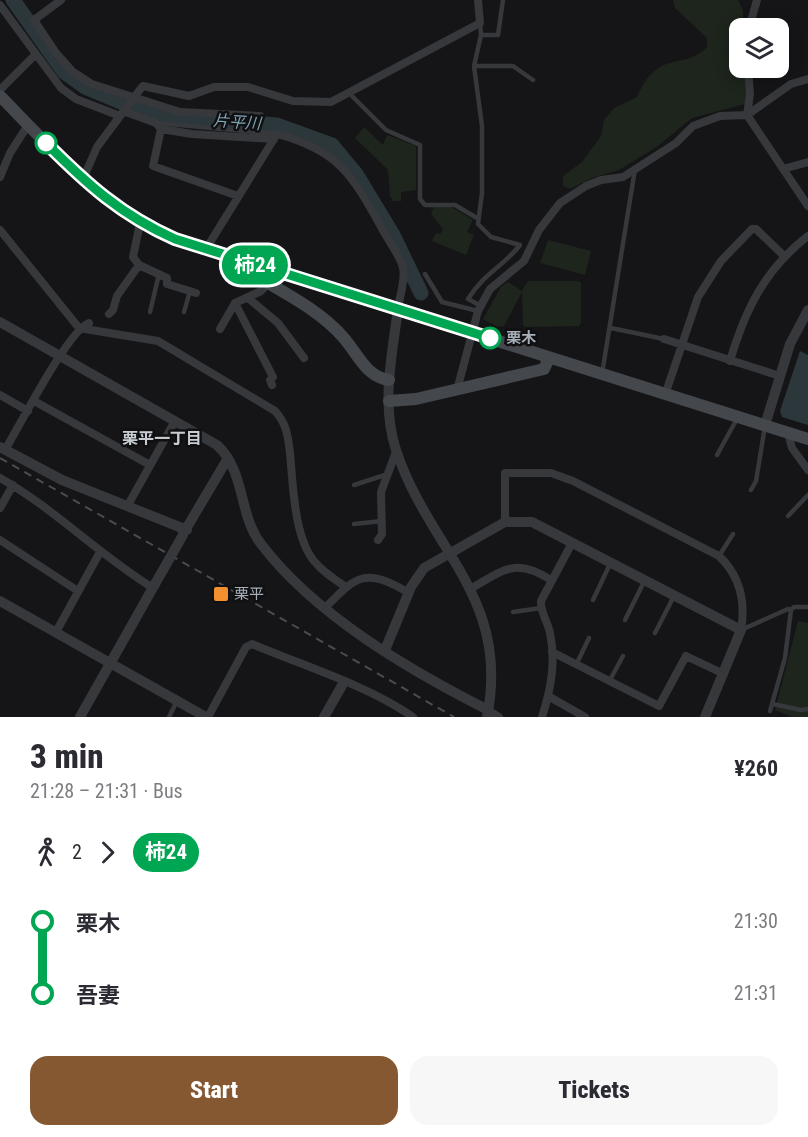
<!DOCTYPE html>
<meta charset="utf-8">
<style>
body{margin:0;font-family:"Roboto Condensed","Noto Sans JP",sans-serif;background:#f7f7f7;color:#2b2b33;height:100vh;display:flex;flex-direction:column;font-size:22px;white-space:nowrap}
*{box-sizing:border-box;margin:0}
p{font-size:20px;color:#7c7c81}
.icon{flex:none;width:33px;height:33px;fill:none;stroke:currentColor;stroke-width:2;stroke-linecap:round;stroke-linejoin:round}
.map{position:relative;height:717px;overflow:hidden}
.drawer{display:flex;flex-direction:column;background:#fff;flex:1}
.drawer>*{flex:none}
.badge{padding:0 12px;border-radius:20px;font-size:21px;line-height:39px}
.fabs{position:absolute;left:729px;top:18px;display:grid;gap:12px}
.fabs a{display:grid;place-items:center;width:60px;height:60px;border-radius:12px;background:#fff;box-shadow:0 3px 15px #0003;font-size:30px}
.map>.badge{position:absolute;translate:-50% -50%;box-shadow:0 0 0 3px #fff}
.legs{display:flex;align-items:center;gap:9px;height:66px;padding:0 30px;font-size:20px}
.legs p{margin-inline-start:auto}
.summary{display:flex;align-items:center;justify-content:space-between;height:102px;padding:0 30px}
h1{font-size:33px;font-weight:800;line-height:45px}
.primary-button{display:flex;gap:12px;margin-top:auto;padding:12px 30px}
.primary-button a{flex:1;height:69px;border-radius:18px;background:#855832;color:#fff;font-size:24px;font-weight:800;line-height:69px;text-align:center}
.primary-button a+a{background:#f7f7f7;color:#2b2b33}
ul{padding:0 30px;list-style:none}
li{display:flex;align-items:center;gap:21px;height:72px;font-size:22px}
li i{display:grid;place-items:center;width:9px;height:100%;margin:0 8px;background:currentColor}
li i::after{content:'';width:15px;height:15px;margin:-8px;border:4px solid;border-radius:50%;background:#fff}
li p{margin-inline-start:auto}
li:first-child i{background:linear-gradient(#0000 50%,currentColor 0)}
li:last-child i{background:linear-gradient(currentColor 50%,#0000 0)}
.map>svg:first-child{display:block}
.green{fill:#1d251d}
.water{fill:#2b373b}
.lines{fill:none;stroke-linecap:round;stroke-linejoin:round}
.river{stroke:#2b373b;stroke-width:15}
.service{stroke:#36383c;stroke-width:4.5}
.minor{stroke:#36383c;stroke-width:8}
.tertiary{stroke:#36383c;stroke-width:10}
.secondary{stroke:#44474c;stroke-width:12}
.rail{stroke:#494c51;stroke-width:2;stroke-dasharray:8 6;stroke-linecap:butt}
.minor-bridge{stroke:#36383c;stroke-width:8}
.tertiary-bridge{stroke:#36383c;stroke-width:10}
.line-1-casing{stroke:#fff;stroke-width:14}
.line-1{stroke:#00a651;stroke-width:9}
.stop-1-dot{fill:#fff;stroke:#00a651;stroke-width:3}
.poi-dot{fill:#f49030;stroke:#101012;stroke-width:2}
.labels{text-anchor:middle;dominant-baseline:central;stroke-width:5;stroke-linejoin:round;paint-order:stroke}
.stop-label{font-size:15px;font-weight:bold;fill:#a7afb7;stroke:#101012;text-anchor:start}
.poi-label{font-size:15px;fill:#a7afb7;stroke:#101012;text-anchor:start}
.water-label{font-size:16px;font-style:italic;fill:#7da3b3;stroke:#101012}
.neighbourhood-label{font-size:16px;font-weight:bold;fill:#c8cdd3;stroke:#101012}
</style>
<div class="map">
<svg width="808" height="717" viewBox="0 0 808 717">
<rect width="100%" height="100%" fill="#151517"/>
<path class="green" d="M 673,0 L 738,0 L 743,10 L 743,28 L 740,28 L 740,68 L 745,68 L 747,87 L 745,104 L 692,118 L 658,146 L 619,170 L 592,178 L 570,189 L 563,186 L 563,176 L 582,162 L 601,136 L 604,120 L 614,108 L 637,97 C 659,47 683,72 707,47 L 707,38 L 675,8 Z
M 364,127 L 383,145 L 387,135 L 416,146 L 416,190 L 401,192 L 401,201 L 393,201 L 390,196 L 388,170 L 355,138 Z
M 450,206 L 473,220 L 467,232 L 474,235 L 466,255 L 432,241 L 436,233 L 440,234 L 443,229 L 431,214 L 434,207 Z
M 548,240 L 591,251 L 585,275 L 540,263 Z
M 528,281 L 578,281 L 581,283 L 581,323 L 579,326 L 525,327 L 523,325 L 522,292 L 504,326 L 498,327 L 483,319 L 501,287 L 508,282 L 522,291 Z
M 798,621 L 808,623 L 808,717 L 792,717 L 775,710 Z"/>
<path class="water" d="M 800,351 L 808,355 L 808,425 L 782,417 L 780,411 Z"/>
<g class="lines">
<path class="river" d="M 13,0 L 64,72 L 85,87 L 145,112 L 170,117 L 277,125 L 332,145 L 356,174 L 393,235 L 421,293"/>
<path class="service" d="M 480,23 L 481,35 L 474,66 L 513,66 L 533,80
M 481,35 L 498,35 L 503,0
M 474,66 L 482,126 L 482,193 L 478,224 L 491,237 L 520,245 C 503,267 484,273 468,299 L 481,306
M 349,93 L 386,130 L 420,145 L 420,199 L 425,205 L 455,205 L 477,218
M 157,123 L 277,134
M 425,274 L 442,302 L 478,311
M 150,312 L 159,274
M 184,312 L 190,291
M 611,328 L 664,339
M 602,374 L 635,169
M 717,455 L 738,417
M 354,485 L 388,474
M 751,490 L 756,481 L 765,426
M 788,516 L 808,495
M 354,524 L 382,521
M 719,556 L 733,534
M 593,600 L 610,564
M 791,610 L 794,607 L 808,607
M 513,612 L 541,608
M 625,620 L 644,582
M 741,630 L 788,609 L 791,610 L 785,658 L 770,711
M 655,633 L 674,596
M 577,663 L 589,638
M 610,680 L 623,656
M 773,704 L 801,710 L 808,709
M 169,717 L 177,701"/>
<path class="minor" d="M 61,0 L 34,20 L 56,53 L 72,71 L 92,84 L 180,112 L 260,116
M 0,5 L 61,88 L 76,99 L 120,116
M 749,28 L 757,0
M 748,68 L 750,94 L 747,115 L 808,206
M 0,90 L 35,55
M 134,97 L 143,86 L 189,96 L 214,87 L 248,87 L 293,101 L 331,102 L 480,23 L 478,0
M 123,111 L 156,123 L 161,129
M 783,169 L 808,162
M 0,177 L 10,153 L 28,125
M 83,179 L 97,147 L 123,112
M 238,196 L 153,166 L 161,129 L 192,134 L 274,139
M 140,223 L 133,257 L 139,265 L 167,278 L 167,284 L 196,293
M 0,230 L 79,328 L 158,341 L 275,411 C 287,424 288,437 290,453 C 293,484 294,537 314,561 C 323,572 334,579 346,587
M 206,249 L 277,134 C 341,151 353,177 384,232 C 389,242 401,257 403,268 C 406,279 399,298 398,309
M 248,298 L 278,323 L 304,358
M 235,303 L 273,377 L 270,380 L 272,385
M 109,314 L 113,310 L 117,296 L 139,265
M 220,329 L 235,303 L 261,291 L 268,283
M 664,339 L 780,376
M 730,361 C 745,310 765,269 808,236
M 457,390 L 478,311 L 490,289 L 524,261 L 539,230 L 560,203 L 586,186 L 601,180 L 623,177 L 676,143 L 693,126 L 720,116 L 747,115 L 791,84 L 808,79
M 0,395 L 28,411
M 665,395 L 698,297 L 721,261 L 752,229 L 756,229 L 784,256
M 34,401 L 150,465
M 788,433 L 792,448 L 808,470
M 5,450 C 19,427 69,329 89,323
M 0,478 C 55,509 99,555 153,588
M 128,505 L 175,421
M 0,508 L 13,485
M 505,522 L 505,473 L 551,473 L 573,481 L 719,556 C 740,576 746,601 741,630
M 0,540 L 78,591
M 378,540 L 382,534 L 381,492 L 396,452
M 470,589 C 504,570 515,557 551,580
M 324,609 C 357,575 365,567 409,593
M 56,632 L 100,552
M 552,652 L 659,706 L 686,656 L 724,674
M 548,696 L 585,717
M 488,710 L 499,717
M 208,717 L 246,647 L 252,644 C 304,666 367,685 413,717
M 542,717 C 551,689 556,662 550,633 C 548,622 540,612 541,601 L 572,543"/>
<path class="tertiary" d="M 398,309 C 392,355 381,405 396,450 C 429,550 511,597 487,717
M 0,322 L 217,445 C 246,472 238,514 261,544 C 315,615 409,670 488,710
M 765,425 L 790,344 L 808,310
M 0,447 L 62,480 L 187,530
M 183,534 L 228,458
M 0,601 L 206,717
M 385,650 L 411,587 L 424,568 L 505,522 L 532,522 L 741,630 L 705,717
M 80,717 L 155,584
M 324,717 L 344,682"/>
<path class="secondary" d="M 0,96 C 54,151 103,207 175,239 L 808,439
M 269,269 L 268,283 C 294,298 323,314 343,337 C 358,354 366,377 389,380
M 389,401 L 416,399 L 544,369 L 549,358"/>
<path class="rail" d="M 0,458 L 454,717"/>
<path class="minor-bridge" d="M 127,107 L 134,97"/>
<path class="tertiary-bridge" d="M 155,584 L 183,535"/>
</g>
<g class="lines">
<defs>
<path id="line-1" d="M 46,143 C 87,184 121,215 175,239 L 490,338"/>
</defs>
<use href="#line-1" class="line-1-casing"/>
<use href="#line-1" class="line-1"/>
</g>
<g class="stop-1-dot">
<circle cx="46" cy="143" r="10"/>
<circle cx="490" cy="338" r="10"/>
</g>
<rect class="poi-dot" x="213" y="586" width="16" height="16" rx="3"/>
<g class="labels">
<g class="stop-label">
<text x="506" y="338">栗木</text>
</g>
<g class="poi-label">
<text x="234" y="594">栗平</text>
</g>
<g class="water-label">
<text transform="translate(237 122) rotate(4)">片平川</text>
</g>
<g class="neighbourhood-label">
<text x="162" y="438">栗平一丁目</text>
</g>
</g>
</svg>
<div class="fabs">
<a><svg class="icon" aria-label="layers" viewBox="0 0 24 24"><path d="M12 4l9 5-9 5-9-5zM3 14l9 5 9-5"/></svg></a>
</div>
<b class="badge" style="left:255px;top:265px;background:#00a651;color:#fff">柿24</b>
</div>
<section class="drawer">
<div class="summary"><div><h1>3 min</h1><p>21:28 – 21:31 · Bus</p></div><b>¥260</b></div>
<div class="legs"><svg class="icon" aria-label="walk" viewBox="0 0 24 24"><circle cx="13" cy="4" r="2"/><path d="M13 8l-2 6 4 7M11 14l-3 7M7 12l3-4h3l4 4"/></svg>2<svg class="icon" aria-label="forward" viewBox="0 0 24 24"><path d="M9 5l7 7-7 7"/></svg><b class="badge" style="background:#00a651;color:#fff">柿24</b></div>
<ul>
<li><i style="color:#00a651"></i><b>栗木</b><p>21:30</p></li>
<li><i style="color:#00a651"></i><b>吾妻</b><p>21:31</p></li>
</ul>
<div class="primary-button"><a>Start</a><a>Tickets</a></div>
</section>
